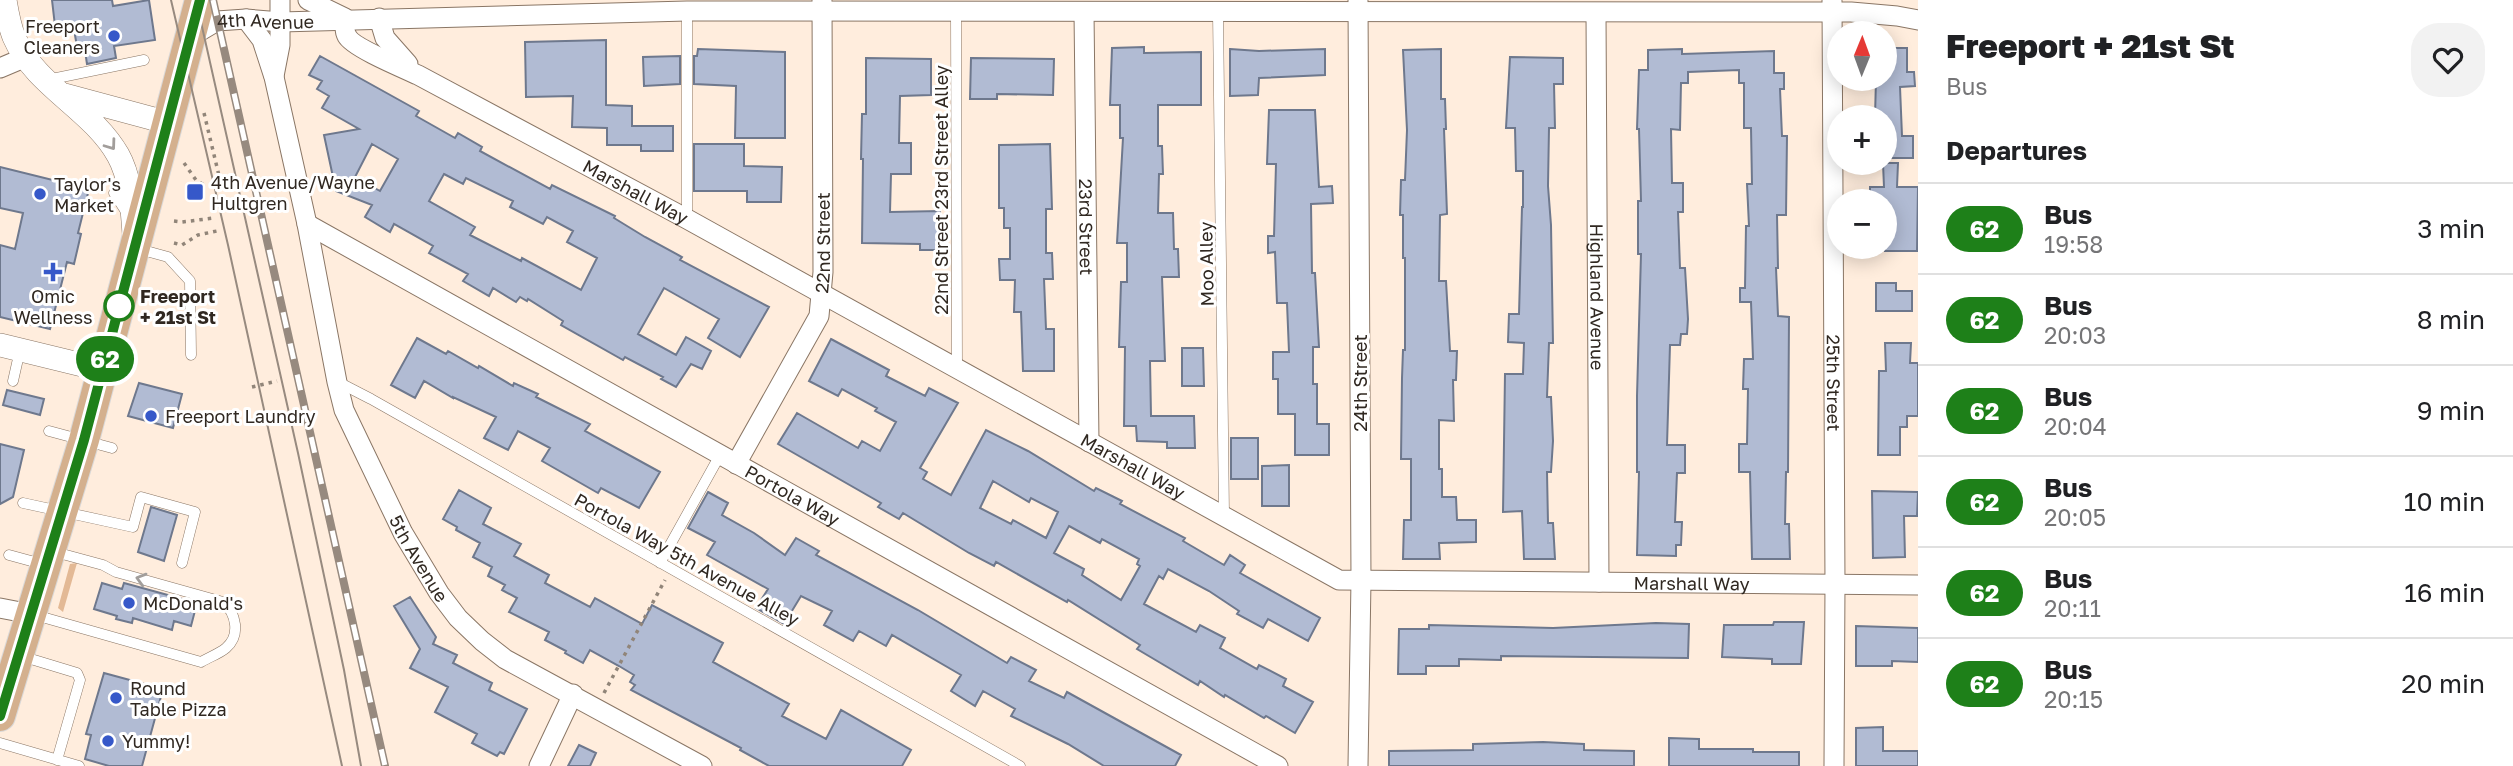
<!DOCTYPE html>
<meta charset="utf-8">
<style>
body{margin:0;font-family:"Golos Text",sans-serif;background:#f2f2f2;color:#202124;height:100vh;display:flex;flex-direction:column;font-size:26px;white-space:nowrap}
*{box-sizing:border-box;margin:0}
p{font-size:23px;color:#757577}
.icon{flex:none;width:38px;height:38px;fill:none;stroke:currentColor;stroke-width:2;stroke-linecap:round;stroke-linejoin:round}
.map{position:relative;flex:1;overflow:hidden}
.panel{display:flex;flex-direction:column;background:#fff;width:595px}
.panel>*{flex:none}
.badge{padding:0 14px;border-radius:23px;font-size:24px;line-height:46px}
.needle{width:46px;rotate:1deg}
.buttons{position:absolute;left:1827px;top:21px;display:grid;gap:14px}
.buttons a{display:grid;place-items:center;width:70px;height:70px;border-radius:50%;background:#fff;box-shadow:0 4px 18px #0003;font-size:35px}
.map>.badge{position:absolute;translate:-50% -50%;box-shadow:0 0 0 4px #fff}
h2{padding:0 28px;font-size:26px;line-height:63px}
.round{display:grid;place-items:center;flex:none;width:74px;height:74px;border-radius:28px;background:#f2f2f2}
.head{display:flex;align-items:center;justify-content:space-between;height:119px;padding:0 28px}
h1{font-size:33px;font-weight:800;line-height:52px}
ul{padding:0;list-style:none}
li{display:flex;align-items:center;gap:21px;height:91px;padding:0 28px;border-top:2px solid #e0e0e0}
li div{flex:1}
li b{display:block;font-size:26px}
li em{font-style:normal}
li .badge{min-width:77px;font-weight:700;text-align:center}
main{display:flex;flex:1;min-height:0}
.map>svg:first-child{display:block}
.green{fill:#e3b995}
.building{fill:#b1bbd3;stroke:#6e788d;stroke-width:2;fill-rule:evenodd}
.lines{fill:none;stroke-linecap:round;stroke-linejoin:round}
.service-casing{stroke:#8a7665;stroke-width:11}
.minor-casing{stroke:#8a7665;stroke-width:21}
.tertiary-casing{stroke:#8a7665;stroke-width:24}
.primary-casing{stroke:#dad8d7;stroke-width:32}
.path{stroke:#918579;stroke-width:3.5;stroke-dasharray:3.5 5;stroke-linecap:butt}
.service{stroke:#fff;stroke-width:10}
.minor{stroke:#fff;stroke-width:19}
.tertiary{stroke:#fff;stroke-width:23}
.primary{stroke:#d4b08e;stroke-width:30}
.tram{stroke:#978a7f;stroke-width:2}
.rail-casing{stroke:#978a7f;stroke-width:8}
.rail{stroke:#fff;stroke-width:5;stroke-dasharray:16;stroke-linecap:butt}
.oneway{stroke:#a29e9b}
.line-casing{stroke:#fff;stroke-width:16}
.line{stroke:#1e8019;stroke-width:10}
.poi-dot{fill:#3658c9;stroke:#fff;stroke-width:2.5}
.stop-dot{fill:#fff;stroke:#1e8019;stroke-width:3.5}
.labels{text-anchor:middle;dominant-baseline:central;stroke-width:6;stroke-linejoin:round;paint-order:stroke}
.street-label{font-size:18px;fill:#302821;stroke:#fff}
.poi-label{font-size:18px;fill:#302821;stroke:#fff;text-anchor:start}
.stop-label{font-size:18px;font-weight:bold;fill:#302821;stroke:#fff;text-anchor:start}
</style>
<main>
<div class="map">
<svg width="1918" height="766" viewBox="0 0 1918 766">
<rect width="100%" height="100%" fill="#ffeddd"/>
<path class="green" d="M 77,563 L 63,612 L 58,608 L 70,564 Z"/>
<path class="building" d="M 52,0 L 112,0 L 113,6 L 149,0 L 155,40 L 114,46 L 116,58 L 87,64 L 85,51 L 78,52 L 73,24 L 55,26 Z
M 606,40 L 606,105 L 632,106 L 632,126 L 673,126 L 673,151 L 641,151 L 641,145 L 607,145 L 607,128 L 572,127 L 573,96 L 526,97 L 525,42 Z
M 1144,47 L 1144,53 L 1201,52 L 1201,105 L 1158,105 L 1158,146 L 1162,146 L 1163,174 L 1159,174 L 1158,213 L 1173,213 L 1174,249 L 1178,249 L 1179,277 L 1162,277 L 1165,361 L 1150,361 L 1151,416 L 1194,416 L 1195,448 L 1167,448 L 1167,442 L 1137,441 L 1136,426 L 1124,426 L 1125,347 L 1119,347 L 1121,282 L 1127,282 L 1127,243 L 1117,243 L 1123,138 L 1120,138 L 1120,105 L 1110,105 L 1112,48 Z
M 1892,48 L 1907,48 L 1907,72 L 1914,72 L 1915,86 L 1900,87 L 1902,136 L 1913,136 L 1913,158 L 1885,158 L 1885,117 L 1875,117 L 1876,79 L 1885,79 L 1885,67 L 1892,67 Z
M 698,49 L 785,52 L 785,138 L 735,138 L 736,86 L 694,84 L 694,56 L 697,56 Z
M 1230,49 L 1259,51 L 1325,49 L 1325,75 L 1259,78 L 1258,95 L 1230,96 Z
M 1441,49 L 1441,99 L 1445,99 L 1446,129 L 1444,129 L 1447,214 L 1440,215 L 1439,281 L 1446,281 L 1450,351 L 1457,351 L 1456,380 L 1453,380 L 1454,421 L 1439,420 L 1439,469 L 1442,469 L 1442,497 L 1456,497 L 1457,520 L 1476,520 L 1476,542 L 1439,543 L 1440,559 L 1403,559 L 1404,520 L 1411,520 L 1411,459 L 1401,459 L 1402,378 L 1403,350 L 1405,350 L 1405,258 L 1403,258 L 1403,215 L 1400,215 L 1401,180 L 1405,180 L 1407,130 L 1403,50 Z
M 1682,49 L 1682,54 L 1774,51 L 1774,73 L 1784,73 L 1784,89 L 1780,89 L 1782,136 L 1787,136 L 1786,215 L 1777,215 L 1778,268 L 1776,268 L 1778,316 L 1789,317 L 1788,472 L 1786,472 L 1785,524 L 1789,524 L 1790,559 L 1752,559 L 1750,472 L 1739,472 L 1739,444 L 1747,444 L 1748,389 L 1743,389 L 1744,359 L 1753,359 L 1751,302 L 1740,302 L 1740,288 L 1745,288 L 1746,226 L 1749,226 L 1747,184 L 1752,184 L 1751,128 L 1744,128 L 1744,83 L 1739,83 L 1739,70 L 1688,72 L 1688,83 L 1681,83 L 1680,130 L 1671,129 L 1672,183 L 1683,183 L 1683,212 L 1678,212 L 1680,268 L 1685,268 L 1688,319 L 1687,334 L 1681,334 L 1680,345 L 1670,345 L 1667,445 L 1685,445 L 1685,473 L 1677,473 L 1675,522 L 1682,522 L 1681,545 L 1676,545 L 1676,556 L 1637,555 L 1639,472 L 1637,472 L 1637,396 L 1641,254 L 1638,254 L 1638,201 L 1641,201 L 1639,129 L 1637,129 L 1639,70 L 1648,70 L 1648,50 Z
M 320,56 L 419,111 L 416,116 L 455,138 L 458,133 L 482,147 L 480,151 L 550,189 L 552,185 L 615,216 L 614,218 L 645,237 L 682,257 L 680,260 L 769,307 L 740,357 L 708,338 L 719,319 L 664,288 L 638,334 L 676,355 L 686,337 L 711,351 L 702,369 L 691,364 L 676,387 L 661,379 L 663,377 L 625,357 L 623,360 L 561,325 L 563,321 L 528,299 L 527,301 L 520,297 L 516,302 L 493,288 L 489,296 L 463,281 L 468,274 L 429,253 L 433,246 L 394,224 L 390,232 L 365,217 L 372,205 L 336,191 L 324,135 L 359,129 L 322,108 L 329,96 L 317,89 L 322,81 L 309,75 ZM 372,144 L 398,159 L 380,191 L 355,177 ZM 444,174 L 463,184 L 466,178 L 513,201 L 510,207 L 543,224 L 547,217 L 573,231 L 567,242 L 597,258 L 581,290 L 522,258 L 521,261 L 470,235 L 475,227 L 429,201 Z
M 680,56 L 680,84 L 644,86 L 643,57 Z
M 1510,57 L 1563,58 L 1563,84 L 1554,84 L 1555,128 L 1549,128 L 1548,186 L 1551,225 L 1553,343 L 1549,343 L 1547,397 L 1551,397 L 1553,441 L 1551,472 L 1547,472 L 1548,523 L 1553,523 L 1555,559 L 1524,559 L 1522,511 L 1503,512 L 1505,374 L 1523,374 L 1524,343 L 1508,342 L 1509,314 L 1519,314 L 1522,207 L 1523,207 L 1523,171 L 1516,171 L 1515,128 L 1506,128 Z
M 866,58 L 931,59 L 931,95 L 900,96 L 899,143 L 911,143 L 911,174 L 891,174 L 890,212 L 940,211 L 941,250 L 920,250 L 920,244 L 862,243 L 863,159 L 861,159 L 862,114 L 866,114 Z
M 971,58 L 1054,59 L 1053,95 L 997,94 L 997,99 L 970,99 Z
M 1269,110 L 1315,110 L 1319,187 L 1332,186 L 1333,203 L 1311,204 L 1312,273 L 1315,273 L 1319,347 L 1313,347 L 1313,384 L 1317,384 L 1317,424 L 1329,424 L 1329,455 L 1295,455 L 1295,414 L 1278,414 L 1278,379 L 1273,379 L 1273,352 L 1289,352 L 1287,303 L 1277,303 L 1275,252 L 1268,253 L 1268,236 L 1274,236 L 1276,164 L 1267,164 Z
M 694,144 L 744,144 L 744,166 L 782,167 L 781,202 L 747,202 L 747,191 L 694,191 Z
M 1050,144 L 1052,209 L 1046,209 L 1046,253 L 1052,253 L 1053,279 L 1044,279 L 1046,329 L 1054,329 L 1054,371 L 1023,371 L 1021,312 L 1014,312 L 1015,280 L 1000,280 L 999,259 L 1010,259 L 1010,228 L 1004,228 L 1004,208 L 999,208 L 999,145 Z
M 1883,163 L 1898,163 L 1897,187 L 1918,187 L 1917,251 L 1885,251 L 1885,201 L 1870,201 L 1870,187 L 1884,187 Z
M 0,167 L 89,189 L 78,233 L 81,234 L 74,264 L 67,262 L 50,329 L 0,317 L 0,245 L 15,249 L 23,213 L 0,208 Z
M 1876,283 L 1896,283 L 1896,291 L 1912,291 L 1912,311 L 1876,311 Z
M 417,338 L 446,354 L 448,351 L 478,368 L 479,366 L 513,386 L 514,383 L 538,394 L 536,397 L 590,424 L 585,431 L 660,472 L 639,508 L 601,488 L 598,493 L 542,461 L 550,448 L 518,431 L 508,450 L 484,438 L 496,417 L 453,397 L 453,398 L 424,381 L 415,398 L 391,385 Z
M 831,339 L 889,370 L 886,376 L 925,396 L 929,388 L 958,403 L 920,468 L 927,472 L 923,479 L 951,495 L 986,430 L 1028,451 L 1094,491 L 1096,488 L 1122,501 L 1120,504 L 1185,538 L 1183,541 L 1224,565 L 1230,555 L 1245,565 L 1240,573 L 1320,618 L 1308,641 L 1268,619 L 1263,628 L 1237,614 L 1239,611 L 1209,591 L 1168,569 L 1163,579 L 1159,576 L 1144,604 L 1196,632 L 1200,625 L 1225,638 L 1220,648 L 1257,669 L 1259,665 L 1286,679 L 1283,686 L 1313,702 L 1295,733 L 1266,716 L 1264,718 L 1225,695 L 1224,697 L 1200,681 L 1198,685 L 1169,668 L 1137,649 L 1140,645 L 1068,600 L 1067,602 L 996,562 L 994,566 L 969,553 L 903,513 L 899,519 L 878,507 L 881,503 L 778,444 L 797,413 L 858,448 L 862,441 L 880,451 L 896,422 L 875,411 L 877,408 L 842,389 L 838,396 L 809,381 ZM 993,481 L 1029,502 L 1031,498 L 1058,512 L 1046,538 L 1013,520 L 1011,524 L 980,508 ZM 1069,526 L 1100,543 L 1102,539 L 1139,559 L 1137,564 L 1140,566 L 1121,600 L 1082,575 L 1084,569 L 1054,553 Z
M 1885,343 L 1911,343 L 1910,363 L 1918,363 L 1918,416 L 1907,416 L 1907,427 L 1900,427 L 1900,455 L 1878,455 L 1879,371 L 1886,371 Z
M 1182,348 L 1203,348 L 1204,386 L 1182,386 Z
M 139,383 L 182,394 L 173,428 L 128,416 Z
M 7,390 L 44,399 L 40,415 L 3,405 Z
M 1231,438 L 1258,438 L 1258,479 L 1231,479 Z
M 0,444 L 24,450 L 13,497 L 0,504 Z
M 1289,465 L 1289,506 L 1262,506 L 1262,466 Z
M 459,490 L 491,508 L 483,524 L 521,544 L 514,556 L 549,575 L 545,583 L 590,607 L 595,598 L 642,624 L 652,605 L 723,643 L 713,662 L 789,704 L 782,716 L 826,739 L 841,710 L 911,750 L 902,766 L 769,766 L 740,750 L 741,748 L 631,690 L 635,685 L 630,682 L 634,675 L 619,666 L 590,650 L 583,663 L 565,653 L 566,651 L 545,640 L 549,632 L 509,612 L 517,598 L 502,590 L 505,585 L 488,576 L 492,567 L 473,557 L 480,543 L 456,530 L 457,527 L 443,519 Z
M 1872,491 L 1918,492 L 1917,516 L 1904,516 L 1905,557 L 1873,558 Z
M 708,492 L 728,503 L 722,515 L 754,533 L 785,555 L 796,538 L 819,551 L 816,555 L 918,610 L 1007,663 L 1011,657 L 1036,670 L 1029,681 L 1064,698 L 1067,692 L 1181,755 L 1175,766 L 1104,766 L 1068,744 L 1011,716 L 1015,709 L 983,691 L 975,706 L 951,691 L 961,675 L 892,635 L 886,646 L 859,631 L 853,641 L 824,625 L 832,611 L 801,596 L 784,624 L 756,608 L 768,589 L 707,555 L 715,542 L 688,528 Z
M 151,507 L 177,515 L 164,561 L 138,552 Z
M 102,583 L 122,589 L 124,583 L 197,603 L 191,626 L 174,621 L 172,630 L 133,618 L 132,623 L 116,619 L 117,616 L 94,609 Z
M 410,597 L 436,637 L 433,644 L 457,655 L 453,663 L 492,683 L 489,690 L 527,709 L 504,754 L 500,752 L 497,756 L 472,743 L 477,734 L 435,712 L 448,687 L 410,668 L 420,649 L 394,606 Z
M 1774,622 L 1804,622 L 1801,664 L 1772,664 L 1772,659 L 1722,657 L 1724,625 L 1773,625 Z
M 1656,623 L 1689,624 L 1688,658 L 1501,656 L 1501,660 L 1459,659 L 1459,666 L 1426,666 L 1426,674 L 1398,674 L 1399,629 L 1429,629 L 1429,625 L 1553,628 Z
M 1856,626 L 1918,628 L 1918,662 L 1892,661 L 1892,666 L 1856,666 Z
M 104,673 L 163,689 L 142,766 L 109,766 L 85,759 L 91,735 L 86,734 Z
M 1883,727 L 1883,751 L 1918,751 L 1918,766 L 1856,766 L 1856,728 Z
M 1669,738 L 1699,739 L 1699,749 L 1753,749 L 1753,752 L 1799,752 L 1799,766 L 1669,766 Z
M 1543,742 L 1584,744 L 1584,750 L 1634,751 L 1634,766 L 1389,766 L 1389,751 L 1473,750 L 1473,744 Z
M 579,745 L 596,753 L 590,766 L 568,766 Z"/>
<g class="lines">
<defs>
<path id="service" d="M 687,11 L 687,219
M 956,11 L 957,369
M 1218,12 L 1224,516
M 47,80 L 144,60
M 114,193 L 125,210
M 139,249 L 168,257 L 190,281 L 191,355
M 13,381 L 20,350
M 338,382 L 371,399 L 1020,766
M 49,431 L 112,448
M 23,503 L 133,527 L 141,497 L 195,512 L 182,563
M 9,555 L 42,564
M 660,563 L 720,455
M 35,615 L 201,662 C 209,657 219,654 226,648 C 241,635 236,613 223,602 L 116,572 L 103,565 L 55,552
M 21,656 L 77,673 L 80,680 L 57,760
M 0,743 L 79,766"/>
<g id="minor">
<path d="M 308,0 L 345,18"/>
<path id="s1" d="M 1832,1 L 1835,584 L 1834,766"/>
<path id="s2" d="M 1084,12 L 1089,442"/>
<path id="s3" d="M 1596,13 L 1599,582"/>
<path d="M 379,18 L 385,38 L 408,64"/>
<path id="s4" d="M 246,19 L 262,40 L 274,77 L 307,224 L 337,382 L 344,410 L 403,533 L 439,593 L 458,618 L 482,641 L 505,659 L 702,766"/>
<path id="s5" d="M 346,19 C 345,24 344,31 347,36 C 352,47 405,69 418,75 L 687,219 L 1339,580 L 1918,585"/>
<path id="s6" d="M 190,37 L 217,21 L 246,19 L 281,22 L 687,11 L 1851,12 L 1897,16 L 1918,20"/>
<path d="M 0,68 L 26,57"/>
<path d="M 274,76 L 280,45 L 280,0"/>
<path id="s7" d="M 307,224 L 1278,766"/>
<path id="s8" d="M 736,464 L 819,316 L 823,272 L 822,1"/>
<path d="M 0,608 L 31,614"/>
<path d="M 539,766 L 573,694"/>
<path d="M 1358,766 L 1361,580 L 1358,1"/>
</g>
<path id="tertiary" d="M 5,0 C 7,12 9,25 14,37 C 35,86 92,109 118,155 C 131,178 132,208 134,234
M 65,95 L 169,123
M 0,345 L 103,370"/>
<path id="primary" d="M 0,716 L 84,440 L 200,0"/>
</defs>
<use href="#service" class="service-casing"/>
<use href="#minor" class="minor-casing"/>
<use href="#tertiary" class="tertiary-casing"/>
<use href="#primary" class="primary-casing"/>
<path class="path" d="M 204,113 L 221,184 L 232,181
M 184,163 L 196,180 L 207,187
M 174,221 L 182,222 L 214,218
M 174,243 L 182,245 L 198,235 L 217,231
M 252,387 L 277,381
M 604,693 L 665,580"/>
<use href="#service" class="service"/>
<use href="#minor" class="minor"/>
<use href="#tertiary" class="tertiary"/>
<use href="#primary" class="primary"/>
<path class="tram" d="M 171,0 L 228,245 L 342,766
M 196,0 L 298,453 L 344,670 L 361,766"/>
<defs>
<path id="rail" d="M 213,0 L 385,766"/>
</defs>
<use href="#rail" class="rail-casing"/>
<use href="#rail" class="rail"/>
</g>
<defs><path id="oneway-chevron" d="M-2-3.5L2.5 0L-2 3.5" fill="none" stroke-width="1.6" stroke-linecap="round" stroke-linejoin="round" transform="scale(1.75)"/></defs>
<g class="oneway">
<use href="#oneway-chevron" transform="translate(111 145) rotate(54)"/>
<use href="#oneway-chevron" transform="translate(141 579) rotate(-164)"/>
</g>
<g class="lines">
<defs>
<path id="line" d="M 0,716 L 84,440 L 200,0"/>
</defs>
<use href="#line" class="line-casing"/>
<use href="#line" class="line"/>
</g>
<g class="poi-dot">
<circle cx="114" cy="36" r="7"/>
<rect x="186" y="183" width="18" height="18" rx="3.5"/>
<circle cx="40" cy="194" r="7"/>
<path d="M49.5 261.5h7v7h7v7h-7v7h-7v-7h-7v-7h7z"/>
<circle cx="151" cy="416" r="7"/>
<circle cx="129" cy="603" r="7"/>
<circle cx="116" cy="698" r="7"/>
<circle cx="108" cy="741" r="7"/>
</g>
<circle class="stop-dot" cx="119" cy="306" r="14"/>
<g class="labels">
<g class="street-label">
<text stroke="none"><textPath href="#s6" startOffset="80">4th Avenue</textPath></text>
<text transform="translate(941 190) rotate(-90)">22nd Street 23rd Street Alley</text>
<text stroke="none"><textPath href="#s5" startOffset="346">Marshall Way</textPath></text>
<text stroke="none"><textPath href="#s2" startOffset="215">23rd Street</textPath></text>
<text stroke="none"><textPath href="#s8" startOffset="243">22nd Street</textPath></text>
<text transform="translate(1206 264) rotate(-91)">Moo Alley</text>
<text stroke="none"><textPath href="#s3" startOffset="284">Highland Avenue</textPath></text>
<text transform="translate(1360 383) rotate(-90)">24th Street</text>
<text stroke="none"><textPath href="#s1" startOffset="382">25th Street</textPath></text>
<text stroke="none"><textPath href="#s5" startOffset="914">Marshall Way</textPath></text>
<text stroke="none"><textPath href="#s7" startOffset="556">Portola Way</textPath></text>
<text stroke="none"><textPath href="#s4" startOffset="572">5th Avenue</textPath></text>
<text transform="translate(687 559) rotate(29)">Portola Way 5th Avenue Alley</text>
<text stroke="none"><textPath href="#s5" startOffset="1502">Marshall Way</textPath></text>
</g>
<g class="poi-label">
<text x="100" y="26" text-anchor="end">Freeport<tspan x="100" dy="21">Cleaners</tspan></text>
<text x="211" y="182">4th Avenue/Wayne<tspan x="211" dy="21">Hultgren</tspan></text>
<text x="54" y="184">Taylor's<tspan x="54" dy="21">Market</tspan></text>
<text x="53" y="296" text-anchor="middle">Omic<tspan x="53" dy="21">Wellness</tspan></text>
<text x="165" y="416">Freeport Laundry</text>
<text x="143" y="603">McDonald's</text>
<text x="130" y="688">Round<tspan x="130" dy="21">Table Pizza</tspan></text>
<text x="122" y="741">Yummy!</text>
</g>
<g class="stop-label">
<text x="140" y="296">Freeport<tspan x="140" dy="21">+ 21st St</tspan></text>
</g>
</g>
</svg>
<div class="buttons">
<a><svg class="needle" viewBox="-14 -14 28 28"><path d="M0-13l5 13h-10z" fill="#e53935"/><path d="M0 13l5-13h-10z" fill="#757577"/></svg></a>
<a>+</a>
<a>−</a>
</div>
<b class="badge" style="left:105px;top:359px;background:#1e8019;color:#fff">62</b>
</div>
<section class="panel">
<div class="head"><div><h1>Freeport + 21st St</h1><p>Bus</p></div><a class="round"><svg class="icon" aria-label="heart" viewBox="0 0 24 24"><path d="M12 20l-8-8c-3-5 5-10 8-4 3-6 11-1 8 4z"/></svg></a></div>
<h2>Departures</h2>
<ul>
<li><span class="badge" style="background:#1e8019;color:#fff">62</span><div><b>Bus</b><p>19:58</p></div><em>3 min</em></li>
<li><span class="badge" style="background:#1e8019;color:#fff">62</span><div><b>Bus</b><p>20:03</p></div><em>8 min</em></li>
<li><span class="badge" style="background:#1e8019;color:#fff">62</span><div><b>Bus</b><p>20:04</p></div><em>9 min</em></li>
<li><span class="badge" style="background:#1e8019;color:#fff">62</span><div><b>Bus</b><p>20:05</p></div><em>10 min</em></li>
<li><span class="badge" style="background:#1e8019;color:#fff">62</span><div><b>Bus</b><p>20:11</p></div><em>16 min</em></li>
<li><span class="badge" style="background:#1e8019;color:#fff">62</span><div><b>Bus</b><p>20:15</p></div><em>20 min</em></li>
</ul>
</section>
</main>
